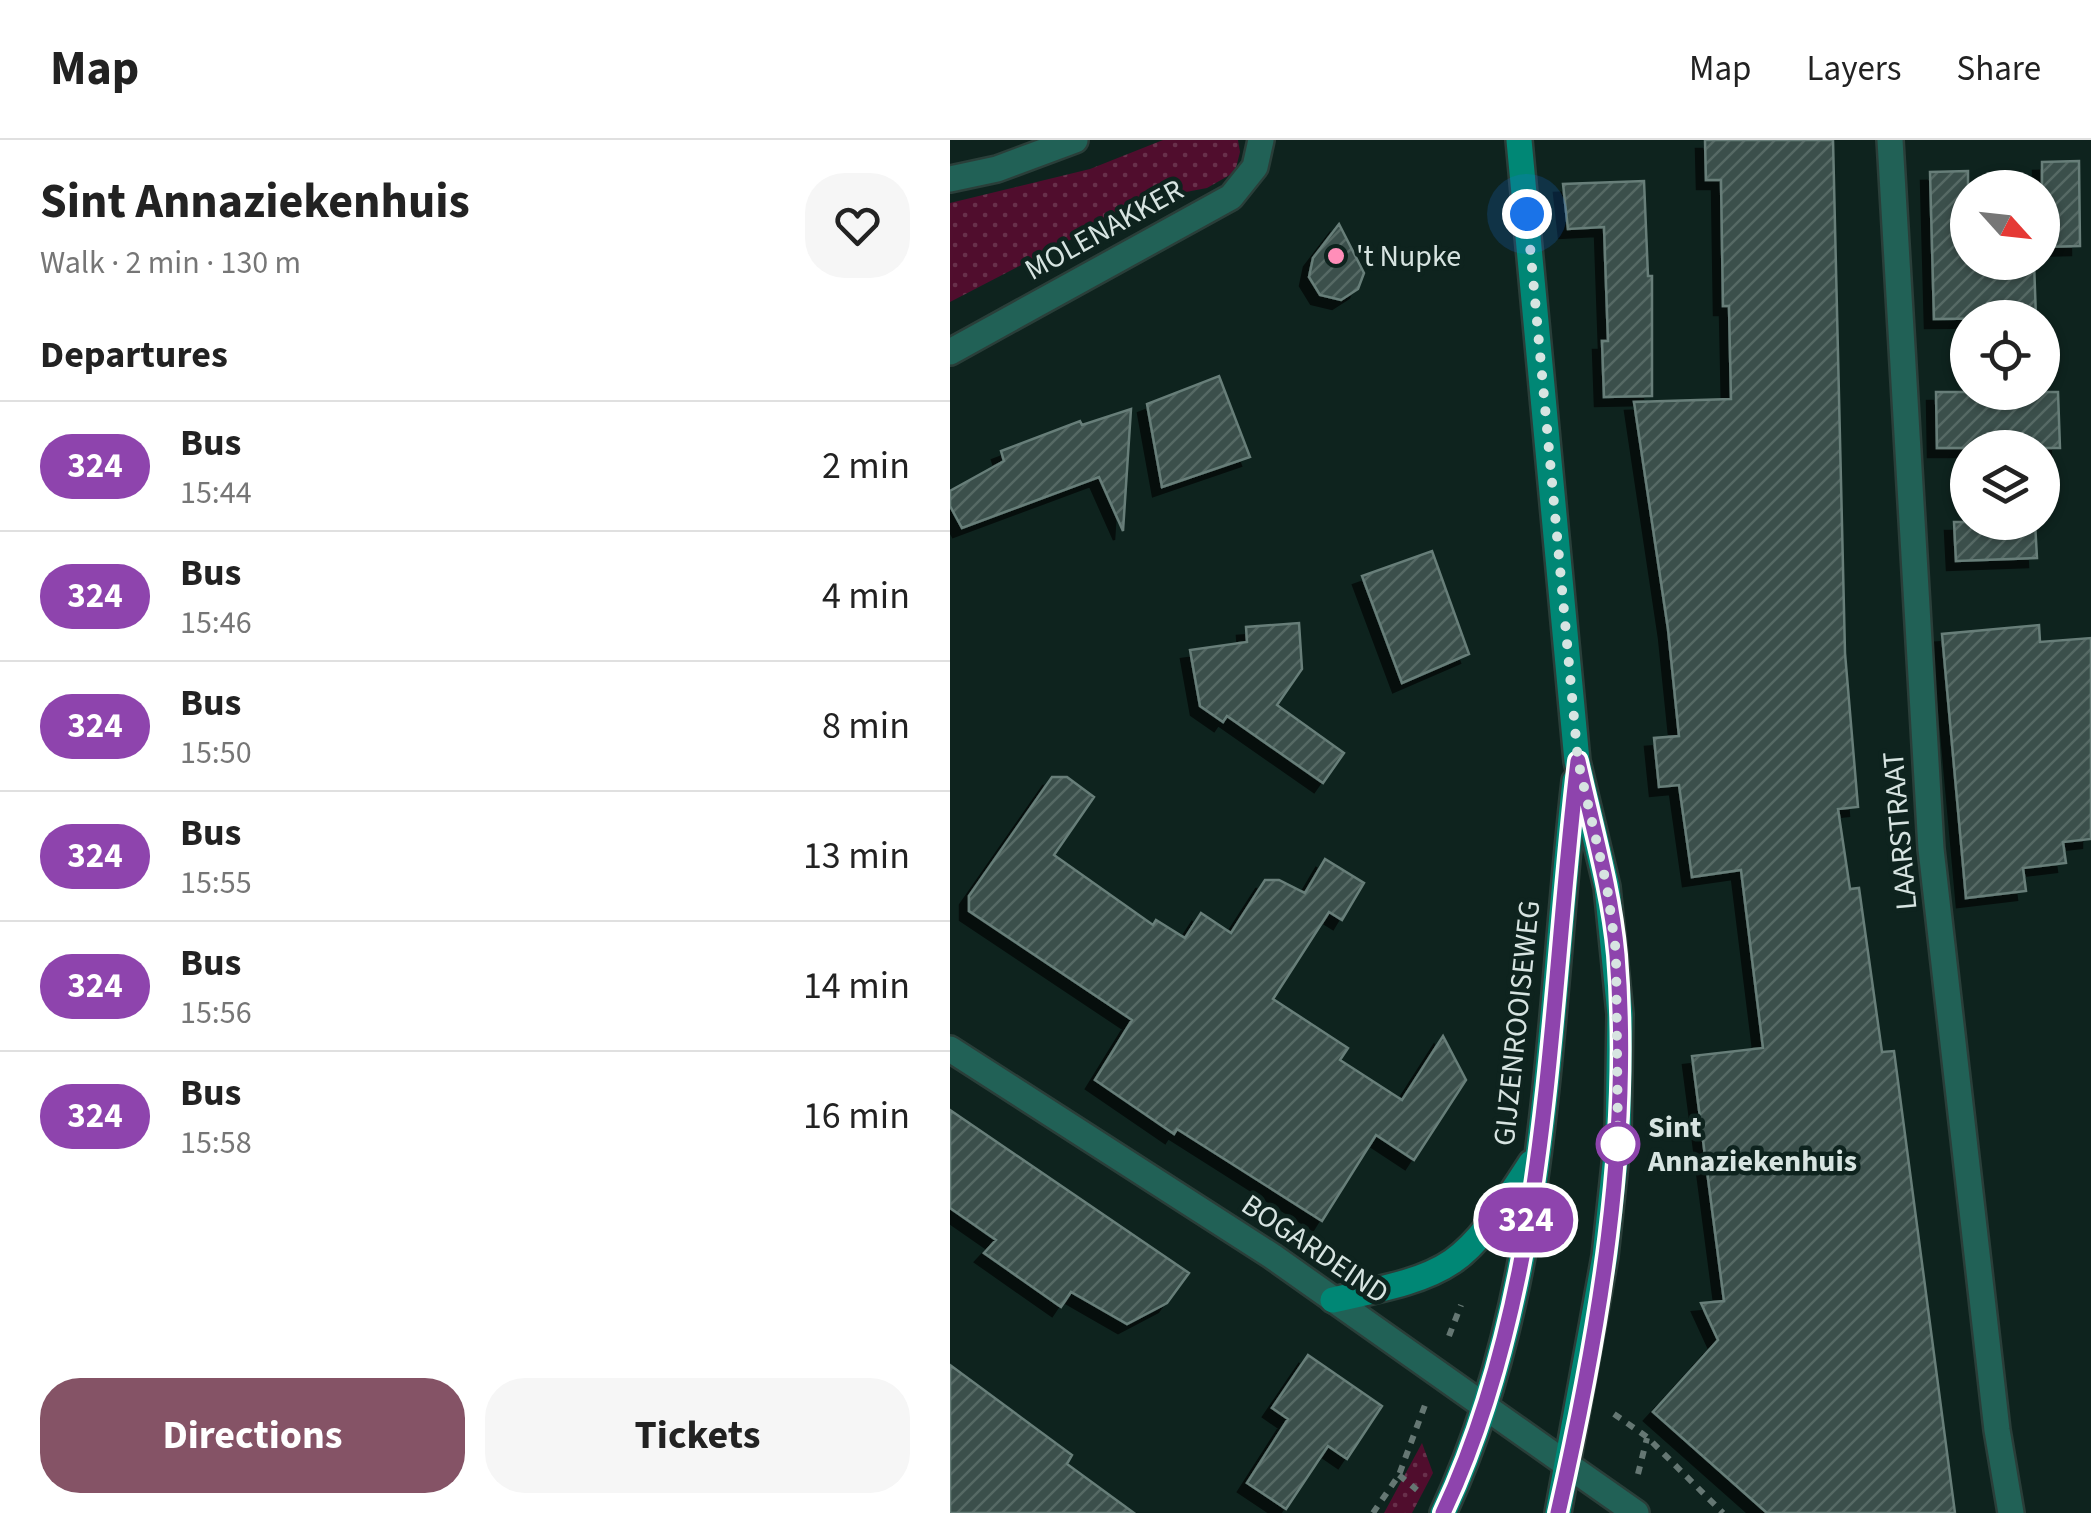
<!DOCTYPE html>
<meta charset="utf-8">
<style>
body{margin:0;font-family:"Source Sans 3",sans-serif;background:#f6f6f6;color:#222;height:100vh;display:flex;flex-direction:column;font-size:38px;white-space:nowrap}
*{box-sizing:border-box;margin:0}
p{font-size:32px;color:#767676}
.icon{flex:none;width:55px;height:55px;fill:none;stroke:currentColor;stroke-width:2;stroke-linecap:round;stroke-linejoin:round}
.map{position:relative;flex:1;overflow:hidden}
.panel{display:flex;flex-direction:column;background:#fff;width:950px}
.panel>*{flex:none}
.badge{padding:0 20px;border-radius:32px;font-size:35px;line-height:65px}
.needle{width:65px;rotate:117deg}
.buttons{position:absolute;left:1000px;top:30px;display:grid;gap:20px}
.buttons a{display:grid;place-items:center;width:110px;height:110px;border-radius:50%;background:#fff;box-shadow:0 2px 8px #0004;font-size:50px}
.you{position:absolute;width:50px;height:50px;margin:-25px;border:8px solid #fff;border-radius:50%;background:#1a73e8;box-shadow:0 0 0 15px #1a73e833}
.map>.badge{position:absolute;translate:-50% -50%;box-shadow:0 0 0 5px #fff}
h2{padding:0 40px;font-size:38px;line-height:90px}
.round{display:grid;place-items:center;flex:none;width:105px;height:105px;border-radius:40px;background:#f6f6f6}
.summary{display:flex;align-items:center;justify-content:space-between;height:170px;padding:0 40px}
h1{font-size:48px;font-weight:700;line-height:75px}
.cta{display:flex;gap:20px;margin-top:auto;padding:20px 40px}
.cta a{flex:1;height:115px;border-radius:40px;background:#855366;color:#fff;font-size:40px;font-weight:700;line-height:115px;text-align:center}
.cta a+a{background:#f6f6f6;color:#222}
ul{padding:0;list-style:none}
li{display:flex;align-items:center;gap:30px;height:130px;padding:0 40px;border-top:2px solid #e0e0e0}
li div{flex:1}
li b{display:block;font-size:38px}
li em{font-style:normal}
li .badge{min-width:110px;font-weight:700;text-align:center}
header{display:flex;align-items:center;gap:60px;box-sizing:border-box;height:140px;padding:0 50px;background:#fff;border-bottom:2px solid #e0e0e0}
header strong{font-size:48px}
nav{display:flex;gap:55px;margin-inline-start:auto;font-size:35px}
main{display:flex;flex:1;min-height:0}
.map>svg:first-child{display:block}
.grass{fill:url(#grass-dots)}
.building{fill:url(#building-hatch);stroke:#677e79;stroke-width:2.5;filter:url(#shadow)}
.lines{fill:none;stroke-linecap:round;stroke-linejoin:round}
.minor-casing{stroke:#2a3e39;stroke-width:30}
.tertiary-casing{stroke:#2a3e39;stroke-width:30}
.secondary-casing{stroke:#2a3e39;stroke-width:30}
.path{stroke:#657773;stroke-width:6;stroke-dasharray:8 8;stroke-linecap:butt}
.minor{stroke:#216156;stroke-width:25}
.tertiary{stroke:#216156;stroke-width:25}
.secondary{stroke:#008775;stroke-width:25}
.line-casing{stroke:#fff;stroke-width:22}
.line{stroke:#8e44ad;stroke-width:15}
.walk{stroke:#d7e4e1;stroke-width:10;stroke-dasharray:0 18}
.poi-dot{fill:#ff8eb9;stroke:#0e231e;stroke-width:4}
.stop-dot{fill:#fff;stroke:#8e44ad;stroke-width:5}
.labels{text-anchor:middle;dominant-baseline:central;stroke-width:9;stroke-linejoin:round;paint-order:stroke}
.street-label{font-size:30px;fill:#d7e4e1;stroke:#0e231e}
.poi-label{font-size:30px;fill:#d7e4e1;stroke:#0e231e;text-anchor:start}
.stop-label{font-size:30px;font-weight:bold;fill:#d7e4e1;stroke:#0e231e;text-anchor:start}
</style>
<header>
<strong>Map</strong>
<nav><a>Map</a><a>Layers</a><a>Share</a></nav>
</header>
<main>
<section class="panel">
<div class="summary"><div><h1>Sint Annaziekenhuis</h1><p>Walk · 2 min · 130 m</p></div><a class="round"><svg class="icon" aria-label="heart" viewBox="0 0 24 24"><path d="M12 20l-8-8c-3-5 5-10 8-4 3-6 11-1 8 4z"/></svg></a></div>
<h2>Departures</h2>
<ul>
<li><span class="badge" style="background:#8e44ad;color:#fff">324</span><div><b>Bus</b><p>15:44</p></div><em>2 min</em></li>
<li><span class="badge" style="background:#8e44ad;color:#fff">324</span><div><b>Bus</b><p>15:46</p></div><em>4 min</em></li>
<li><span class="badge" style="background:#8e44ad;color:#fff">324</span><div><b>Bus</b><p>15:50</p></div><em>8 min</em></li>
<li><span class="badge" style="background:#8e44ad;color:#fff">324</span><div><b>Bus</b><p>15:55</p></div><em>13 min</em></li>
<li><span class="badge" style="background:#8e44ad;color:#fff">324</span><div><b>Bus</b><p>15:56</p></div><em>14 min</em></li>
<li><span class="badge" style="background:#8e44ad;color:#fff">324</span><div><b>Bus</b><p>15:58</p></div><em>16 min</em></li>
</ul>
<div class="cta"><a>Directions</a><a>Tickets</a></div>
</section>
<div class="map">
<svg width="1141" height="1373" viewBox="0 0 1141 1373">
<defs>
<pattern id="grass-dots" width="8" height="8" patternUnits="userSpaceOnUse" patternTransform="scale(2.5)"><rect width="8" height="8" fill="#500d2d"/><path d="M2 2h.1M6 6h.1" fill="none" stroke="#68304b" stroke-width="1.8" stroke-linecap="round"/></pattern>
<pattern id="building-hatch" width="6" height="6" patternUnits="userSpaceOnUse" patternTransform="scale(2.5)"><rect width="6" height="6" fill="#3a504b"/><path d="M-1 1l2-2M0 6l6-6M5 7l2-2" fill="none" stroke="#566965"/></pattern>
<filter id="shadow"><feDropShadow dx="-9" dy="9" stdDeviation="0" flood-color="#0009"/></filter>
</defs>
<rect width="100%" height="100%" fill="#0e231e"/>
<path class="grass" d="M 213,0 L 288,0 L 290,12 L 285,32 L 257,48 L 199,59 L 0,162 L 0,63 L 140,29 Z
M 472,1303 L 483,1333 L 462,1373 L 434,1373 Z"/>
<path class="building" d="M 755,0 L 883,0 L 895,513 L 908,667 L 888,669 L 900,749 L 909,748 L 932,912 L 944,911 L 1005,1373 L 817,1373 L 703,1272 L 768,1200 L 751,1163 L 774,1161 L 742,916 L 813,908 L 791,730 L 742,737 L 729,645 L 709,647 L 704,598 L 729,596 L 718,489 L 684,262 L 781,259 L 779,166 L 773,166 L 771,40 L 756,40 Z
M 1129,21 L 1130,106 L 1092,107 L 1092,22 Z
M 1018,31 L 1018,122 L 1084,122 L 1086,178 L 984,179 L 980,32 Z
M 694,41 L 698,136 L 702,136 L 702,256 L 654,257 L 652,201 L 658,201 L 654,87 L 618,89 L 613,44 Z
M 389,84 L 414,133 L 408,149 L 391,160 L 370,155 L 359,137 L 363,118 Z
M 269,236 L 300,317 L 212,347 L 197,264 Z
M 986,252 L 1108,252 L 1110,308 L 987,308 Z
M 181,269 L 173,391 L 149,337 L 12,388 L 0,366 L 0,351 L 54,321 L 51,311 L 130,281 L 132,285 Z
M 1004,382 L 1085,382 L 1087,418 L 1006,421 Z
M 482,411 L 519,514 L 452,543 L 412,436 Z
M 349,483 L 352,529 L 327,565 L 394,613 L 373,643 L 277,576 L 273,582 L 250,566 L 240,510 L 297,502 L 296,487 Z
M 1089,485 L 1090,502 L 1141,498 L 1141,699 L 1113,702 L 1116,723 L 1073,728 L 1076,751 L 1016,758 L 992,494 Z
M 102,637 L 117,637 L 144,657 L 104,715 L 203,785 L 206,780 L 235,798 L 251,773 L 281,793 L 315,740 L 329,740 L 355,753 L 375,719 L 414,743 L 392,780 L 379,772 L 323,859 L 398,908 L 390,920 L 452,960 L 493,896 L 516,940 L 464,1020 L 426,995 L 372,1081 L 227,989 L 224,994 L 145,940 L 182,880 L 19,771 L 19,756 Z
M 0,970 L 239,1133 L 217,1163 L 177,1184 L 121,1152 L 111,1167 L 34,1113 L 46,1100 L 0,1068 Z
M 358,1215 L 432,1266 L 397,1319 L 378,1306 L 336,1369 L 297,1343 L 338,1279 L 322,1268 Z
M 0,1225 L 122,1315 L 117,1324 L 184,1373 L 0,1373 Z"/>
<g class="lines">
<defs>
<path id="minor" d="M 940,0 L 981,709 L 1047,1290 L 1061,1373
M 0,39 L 47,29 L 125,0
M 0,212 L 281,57 L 305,27 L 311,0
M 619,1326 L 686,1373"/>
<path id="tertiary" d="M 0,909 L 322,1116 L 619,1326"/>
<path id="secondary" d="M 569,0 L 627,621 L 657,747 L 670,874 L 668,996 L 655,1116 L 608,1373
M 383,1160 C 506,1133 512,1130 581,1023
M 493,1373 C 599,1147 597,884 625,641"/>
</defs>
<use href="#minor" class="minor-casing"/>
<use href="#tertiary" class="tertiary-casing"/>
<use href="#secondary" class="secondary-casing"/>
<path class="path" d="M 499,1196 L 511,1165
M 664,1274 L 697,1297 L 773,1373
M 688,1334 L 697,1298
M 449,1335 L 467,1350
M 423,1373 L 449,1335 L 475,1265"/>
<use href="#minor" class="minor"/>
<use href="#tertiary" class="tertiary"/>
<use href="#secondary" class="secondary"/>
</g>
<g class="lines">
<defs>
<path id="line" d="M 493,1373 C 601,1143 598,868 628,621 C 642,685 661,749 667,815 C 682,1001 649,1192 608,1373"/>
</defs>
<use href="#line" class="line-casing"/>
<use href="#line" class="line"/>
<path class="walk" d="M 577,74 L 628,621 L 657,747 L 666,812 L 668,1004"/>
</g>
<circle class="poi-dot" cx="386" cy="116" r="10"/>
<circle class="stop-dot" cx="668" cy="1004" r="20"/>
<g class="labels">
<g class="street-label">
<text transform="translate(154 90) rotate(-29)">MOLENAKKER</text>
<text transform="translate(950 691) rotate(-95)">LAARSTRAAT</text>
<text transform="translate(567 883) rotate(-84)">GIJZENROOISEWEG</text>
<text transform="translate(365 1109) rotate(34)">BOGARDEIND</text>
</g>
<g class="poi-label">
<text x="406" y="116">'t Nupke</text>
</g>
<g class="stop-label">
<text x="698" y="987">Sint<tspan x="698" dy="34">Annaziekenhuis</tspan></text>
</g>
</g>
</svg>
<div class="buttons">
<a><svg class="needle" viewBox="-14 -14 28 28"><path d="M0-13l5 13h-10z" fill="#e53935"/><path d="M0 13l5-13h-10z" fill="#767676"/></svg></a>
<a><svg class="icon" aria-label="locate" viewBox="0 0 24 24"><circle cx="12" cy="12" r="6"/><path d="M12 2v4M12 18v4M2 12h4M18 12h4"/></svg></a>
<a><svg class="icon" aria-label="layers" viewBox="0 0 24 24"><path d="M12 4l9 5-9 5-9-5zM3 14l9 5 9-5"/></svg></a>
</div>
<div class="you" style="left:577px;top:74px"></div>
<b class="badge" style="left:576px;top:1080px;background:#8e44ad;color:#fff">324</b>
</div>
</main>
